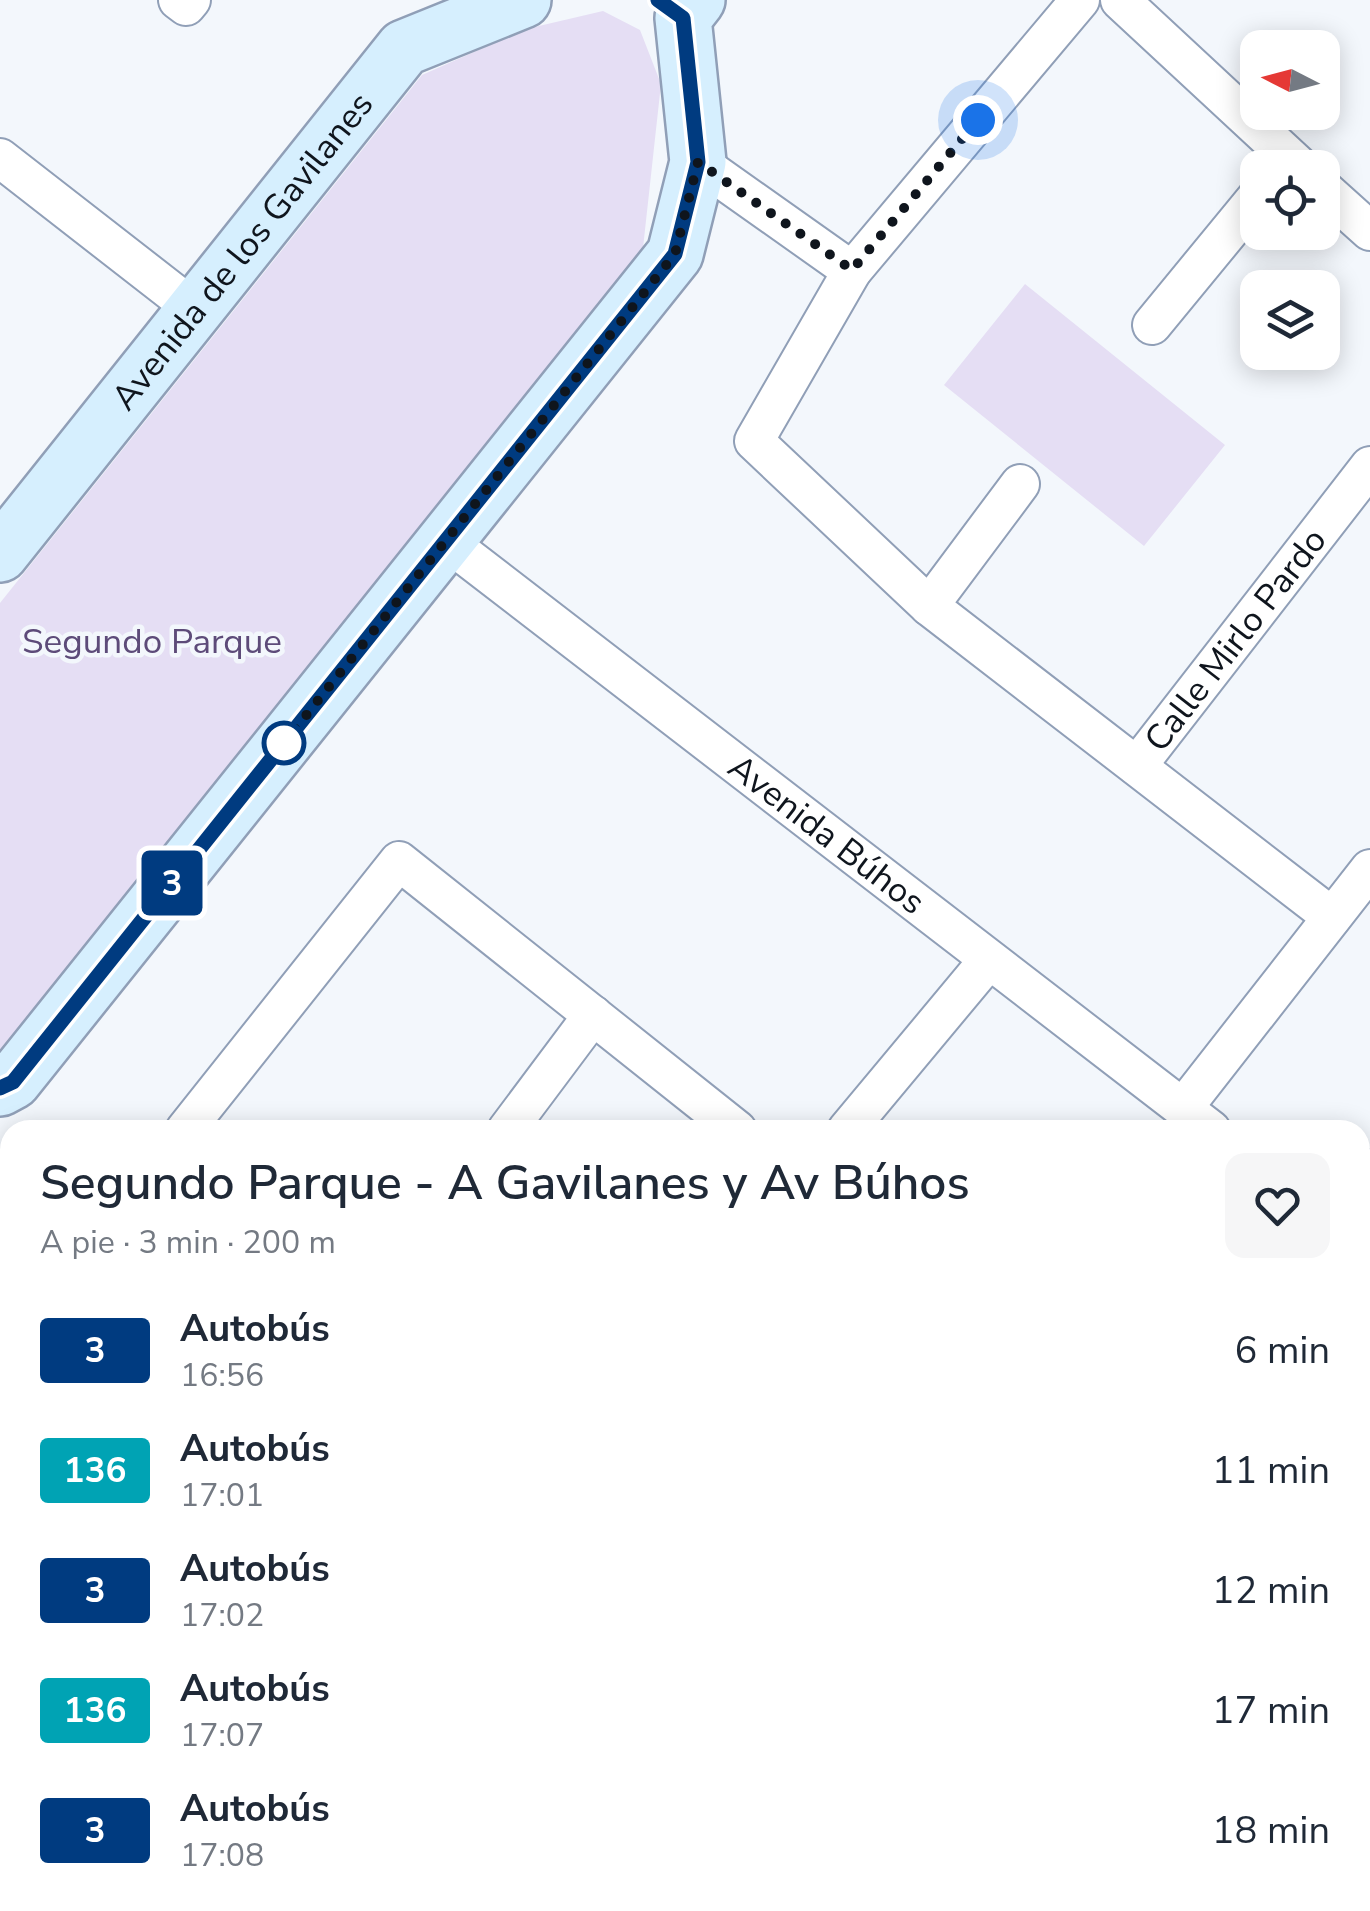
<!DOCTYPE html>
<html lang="es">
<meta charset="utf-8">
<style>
body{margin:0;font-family:"Nunito Sans",sans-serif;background:#f6f6f7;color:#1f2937;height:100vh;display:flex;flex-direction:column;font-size:38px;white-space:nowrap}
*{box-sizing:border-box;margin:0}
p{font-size:32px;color:#747a83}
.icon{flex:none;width:55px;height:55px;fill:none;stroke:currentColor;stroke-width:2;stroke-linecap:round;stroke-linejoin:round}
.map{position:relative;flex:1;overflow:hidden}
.panel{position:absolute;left:0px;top:1120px;width:1370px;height:792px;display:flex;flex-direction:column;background:#fff;border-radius:30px 30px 0 0;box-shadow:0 5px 25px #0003}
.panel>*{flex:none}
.badge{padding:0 20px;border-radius:8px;font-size:35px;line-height:65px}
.needle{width:65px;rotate:276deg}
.controls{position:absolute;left:1240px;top:30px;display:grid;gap:20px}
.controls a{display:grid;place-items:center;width:100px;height:100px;border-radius:20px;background:#fff;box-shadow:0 5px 25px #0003;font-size:50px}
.you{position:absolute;width:50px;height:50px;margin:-25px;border:8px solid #fff;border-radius:50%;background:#1a73e8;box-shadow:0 0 0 15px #1a73e833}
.map>.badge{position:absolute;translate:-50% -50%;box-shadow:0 0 0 5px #fff}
.round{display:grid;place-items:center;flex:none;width:105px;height:105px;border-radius:20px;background:#f6f6f7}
.overview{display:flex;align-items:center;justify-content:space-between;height:170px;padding:0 40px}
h1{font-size:48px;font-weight:600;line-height:75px}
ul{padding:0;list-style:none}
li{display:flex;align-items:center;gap:30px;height:120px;padding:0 40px}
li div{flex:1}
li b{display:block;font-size:38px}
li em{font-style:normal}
li .badge{min-width:110px;font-weight:700;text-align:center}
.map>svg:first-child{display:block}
.green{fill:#e5def4}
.building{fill:#bfc3df;stroke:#8d90aa;stroke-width:2.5}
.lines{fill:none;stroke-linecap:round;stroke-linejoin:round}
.minor-casing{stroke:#909fb7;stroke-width:42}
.tertiary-casing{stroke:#909fb7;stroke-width:52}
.secondary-casing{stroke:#909fb7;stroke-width:60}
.minor{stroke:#fff;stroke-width:38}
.tertiary{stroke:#fff;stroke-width:48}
.secondary{stroke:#d6effe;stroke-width:55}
.line-casing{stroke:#fff;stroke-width:22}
.line{stroke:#003b80;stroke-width:15}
.walk{stroke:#0f151d;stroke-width:10;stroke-dasharray:0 18}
.stop-dot{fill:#fff;stroke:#003b80;stroke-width:5}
.labels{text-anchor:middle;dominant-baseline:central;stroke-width:9;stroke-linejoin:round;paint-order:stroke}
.street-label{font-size:35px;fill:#0f151d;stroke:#f3f7fc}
.park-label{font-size:35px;fill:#5d4b79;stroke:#f3f7fc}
</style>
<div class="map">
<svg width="1370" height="1911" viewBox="0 0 1370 1911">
<rect width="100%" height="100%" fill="#f3f7fc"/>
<path class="green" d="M 603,11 L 640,30 L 661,84 L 643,248 L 0,1061 L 0,603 L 422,75 L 526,29 Z
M 1025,284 L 1225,445 L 1144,546 L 944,385 Z
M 1360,1758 L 1370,1768 L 1370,1893 L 1352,1911 L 1338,1911 L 1330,1903 L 1360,1902 Z"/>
<path class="building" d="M 1370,1385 L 1370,1428 L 1360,1419 L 1360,1396 Z
M 1370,1455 L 1370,1501 L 1364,1508 L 1360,1466 Z"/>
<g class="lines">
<defs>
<g id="minor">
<path d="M 178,0 L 186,6 L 191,0"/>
<path d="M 1080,0 L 852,271 L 754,441 L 929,606 L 1332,917"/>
<path d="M 1120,0 L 1301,168"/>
<path d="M 0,158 L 194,309"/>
<path d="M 698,162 L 852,271"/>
<path d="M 1322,188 L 1370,231"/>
<path d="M 1152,325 L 1258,196"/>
<path id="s1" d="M 445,540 L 1211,1130"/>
<path d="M 929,606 L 1020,484"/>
<path id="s2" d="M 1137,766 L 1370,466"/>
<path d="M 1183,1108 L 1370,869"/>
<path d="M 185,1130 L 399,861 L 737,1130"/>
<path d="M 507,1130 L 593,1015"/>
<path d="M 847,1130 L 987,962"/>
<path d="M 1360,1181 L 1370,1169"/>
<path d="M 0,1230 L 10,1238"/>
<path d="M 1360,1584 L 1370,1594"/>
<path d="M 1132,1902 L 1141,1911"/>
</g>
<path id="tertiary" d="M 1360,1285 L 1370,1273
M 785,1911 L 792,1902
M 870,1911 L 876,1902"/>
<g id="secondary">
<path id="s3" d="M 0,554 L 404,48 L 523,0"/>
<path d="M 0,1088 L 13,1081 L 675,254 L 698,162 L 683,18 L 697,0"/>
<path d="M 0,1568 L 10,1575"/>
<path d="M 451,1902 L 462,1911"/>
</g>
</defs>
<use href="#minor" class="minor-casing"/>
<use href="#tertiary" class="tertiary-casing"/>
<use href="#secondary" class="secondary-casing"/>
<use href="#minor" class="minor"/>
<use href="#tertiary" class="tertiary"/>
<use href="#secondary" class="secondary"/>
</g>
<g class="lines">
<defs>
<path id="line" d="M 0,1088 L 13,1082 L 675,254 L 698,162 L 683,18 L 658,0"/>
</defs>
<use href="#line" class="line-casing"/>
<use href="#line" class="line"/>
<path class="walk" d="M 284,743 L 675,254 L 698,162 L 852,270 L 978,120"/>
</g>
<circle class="stop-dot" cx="284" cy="743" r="20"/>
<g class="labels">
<g class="street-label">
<text stroke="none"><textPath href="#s3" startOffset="388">Avenida de los Gavilanes</textPath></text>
<text stroke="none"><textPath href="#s2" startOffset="160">Calle Mirlo Pardo</textPath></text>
<text stroke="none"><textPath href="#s1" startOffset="482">Avenida Búhos</textPath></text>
</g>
<g class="park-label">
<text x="152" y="641">Segundo Parque</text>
</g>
</g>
</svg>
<div class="controls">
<a><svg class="needle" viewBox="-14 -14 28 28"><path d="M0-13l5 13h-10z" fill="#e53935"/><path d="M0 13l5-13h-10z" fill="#747a83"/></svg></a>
<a><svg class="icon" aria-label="locate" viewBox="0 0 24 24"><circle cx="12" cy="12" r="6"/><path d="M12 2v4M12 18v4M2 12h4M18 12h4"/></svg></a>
<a><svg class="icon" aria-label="layers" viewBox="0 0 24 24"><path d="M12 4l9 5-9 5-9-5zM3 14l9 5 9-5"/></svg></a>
</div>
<div class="you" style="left:978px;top:120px"></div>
<b class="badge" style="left:172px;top:883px;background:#003b80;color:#fff">3</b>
<section class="panel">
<div class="overview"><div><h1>Segundo Parque - A Gavilanes y Av Búhos</h1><p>A pie · 3 min · 200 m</p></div><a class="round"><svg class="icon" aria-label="heart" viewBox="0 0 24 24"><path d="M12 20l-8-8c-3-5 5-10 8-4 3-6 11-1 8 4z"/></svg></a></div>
<ul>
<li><span class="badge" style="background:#003b80;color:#fff">3</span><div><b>Autobús</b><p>16:56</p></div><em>6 min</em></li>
<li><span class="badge" style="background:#00a3b4;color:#fff">136</span><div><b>Autobús</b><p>17:01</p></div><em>11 min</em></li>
<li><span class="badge" style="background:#003b80;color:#fff">3</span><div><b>Autobús</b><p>17:02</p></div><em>12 min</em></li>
<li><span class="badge" style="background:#00a3b4;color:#fff">136</span><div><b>Autobús</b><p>17:07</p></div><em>17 min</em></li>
<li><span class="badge" style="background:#003b80;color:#fff">3</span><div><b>Autobús</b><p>17:08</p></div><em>18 min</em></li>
</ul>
</section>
</div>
